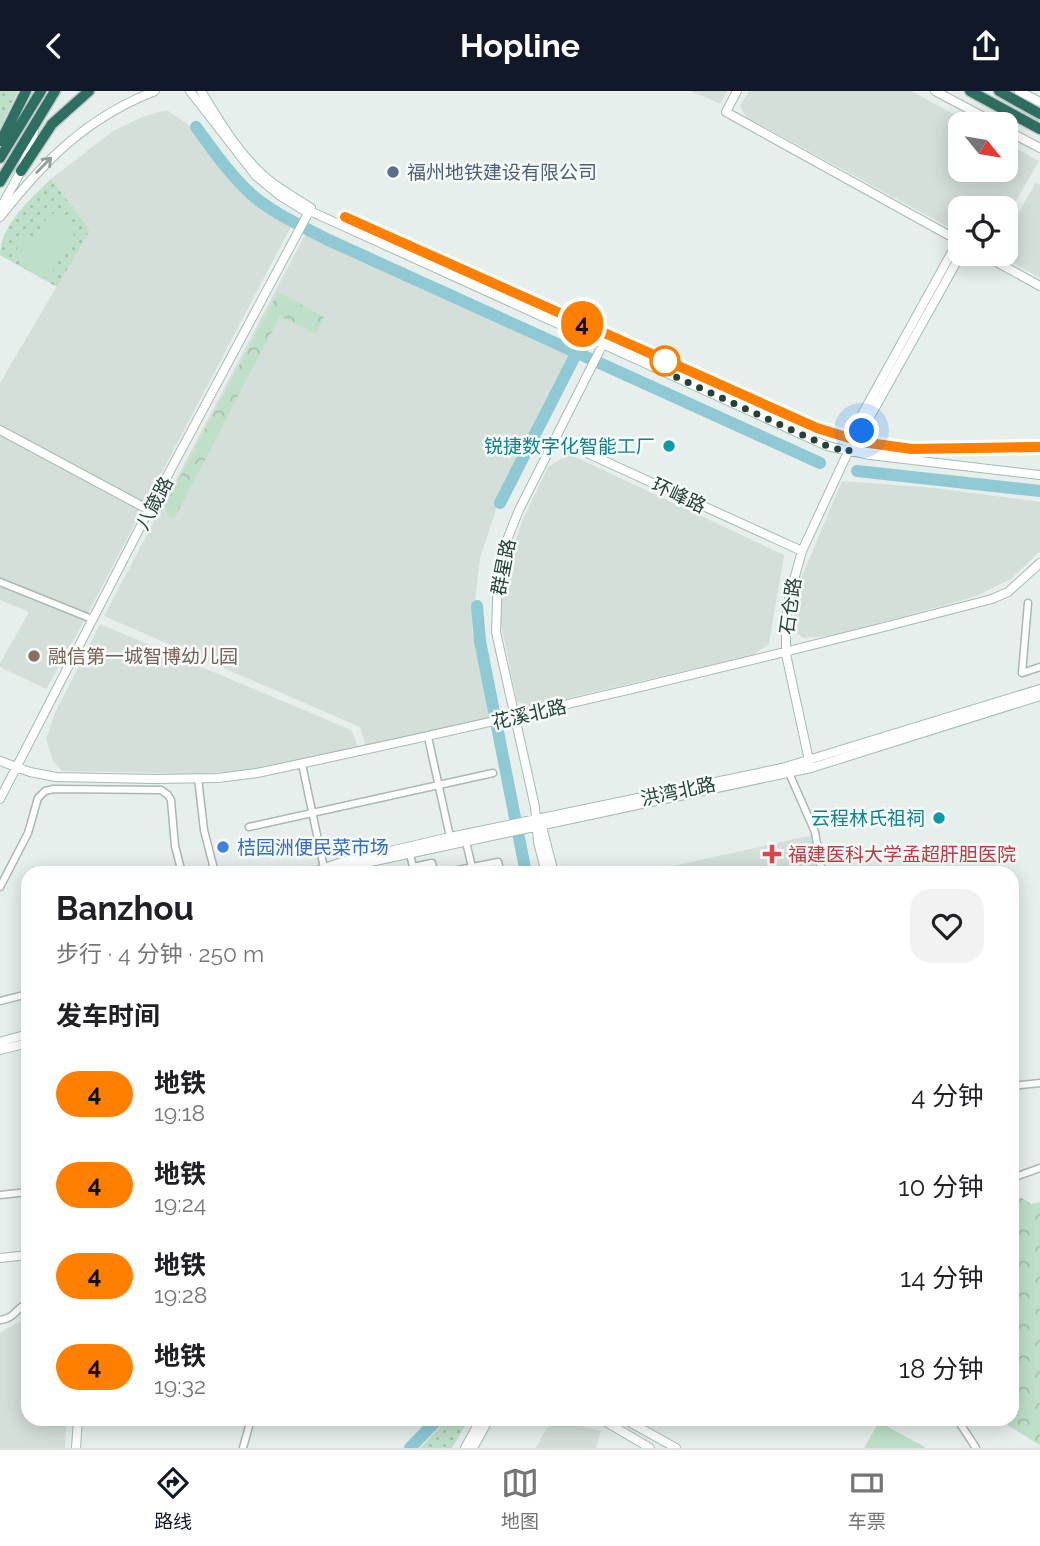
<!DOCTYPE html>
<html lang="zh">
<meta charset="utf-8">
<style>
body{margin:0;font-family:Raleway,"Noto Sans SC",sans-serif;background:#f2f2f2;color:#202124;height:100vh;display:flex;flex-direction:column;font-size:26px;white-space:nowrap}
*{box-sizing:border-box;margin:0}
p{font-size:23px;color:#757577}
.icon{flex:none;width:38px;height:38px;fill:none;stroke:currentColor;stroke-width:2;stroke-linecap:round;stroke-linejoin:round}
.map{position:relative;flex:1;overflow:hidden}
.side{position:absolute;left:21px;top:775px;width:998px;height:560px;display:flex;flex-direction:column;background:#fff;border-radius:21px;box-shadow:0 4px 18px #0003}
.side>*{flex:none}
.badge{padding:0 14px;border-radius:23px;font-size:24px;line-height:46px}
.needle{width:46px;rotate:120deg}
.fabs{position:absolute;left:948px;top:21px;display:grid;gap:14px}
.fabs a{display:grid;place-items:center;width:70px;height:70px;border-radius:14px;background:#fff;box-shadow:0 4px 18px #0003;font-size:35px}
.you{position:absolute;width:35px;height:35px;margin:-18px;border:5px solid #fff;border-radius:50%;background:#1a73e8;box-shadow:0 0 0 10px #1a73e833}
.map>.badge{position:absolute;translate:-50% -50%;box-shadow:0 0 0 4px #fff}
h2{padding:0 35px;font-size:26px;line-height:63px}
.round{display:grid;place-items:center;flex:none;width:74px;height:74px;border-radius:21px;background:#f2f2f2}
.summary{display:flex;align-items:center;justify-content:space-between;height:119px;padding:0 35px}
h1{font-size:33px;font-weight:700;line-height:52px}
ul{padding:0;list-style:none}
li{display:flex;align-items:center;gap:21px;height:91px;padding:0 35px}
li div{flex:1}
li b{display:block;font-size:26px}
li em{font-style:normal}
li .badge{min-width:77px;font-weight:700;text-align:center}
header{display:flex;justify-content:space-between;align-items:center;height:91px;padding:0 35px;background:#111827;color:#fff;font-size:32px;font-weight:700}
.tabs{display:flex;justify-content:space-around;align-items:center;height:98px;border-top:2px solid #e0e0e0;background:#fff;font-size:19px;color:#757577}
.tabs a{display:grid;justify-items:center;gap:4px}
.tabs .on{color:#111827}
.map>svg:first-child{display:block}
.built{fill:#d4dfda}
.green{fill:url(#green-dots)}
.forest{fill:url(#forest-crowns)}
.pitch{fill:#bfe0c8}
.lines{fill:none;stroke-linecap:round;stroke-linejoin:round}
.river{stroke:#8ec9d4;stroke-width:12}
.street-casing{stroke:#a8b8b2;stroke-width:9}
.secondary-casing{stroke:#a4bbb3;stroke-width:10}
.highway-casing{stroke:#c2cac8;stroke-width:13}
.street{stroke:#fff;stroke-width:6}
.secondary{stroke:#fff;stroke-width:8}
.highway{stroke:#2f6f62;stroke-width:10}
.oneway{stroke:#92a09c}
.line-casing{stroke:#fff;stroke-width:16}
.line{stroke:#ff7f00;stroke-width:10}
.walk{stroke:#24423a;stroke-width:7;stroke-dasharray:0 12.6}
.service-dot{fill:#5c6f8a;stroke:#f7fbf9;stroke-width:2.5}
.stop-dot{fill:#fff;stroke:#ff7f00;stroke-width:3.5}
.culture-dot{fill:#0f9aa8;stroke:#f7fbf9;stroke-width:2.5}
.education-dot{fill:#8d6e63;stroke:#f7fbf9;stroke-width:2.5}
.shop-dot{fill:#3f7fe0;stroke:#f7fbf9;stroke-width:2.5}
.health-dot{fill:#e0444e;stroke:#f7fbf9;stroke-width:2.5}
.labels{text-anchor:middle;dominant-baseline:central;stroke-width:5;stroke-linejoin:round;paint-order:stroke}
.service-label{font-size:19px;fill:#4e5e75;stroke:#f7fbf9;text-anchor:start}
.culture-label{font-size:19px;fill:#0d838f;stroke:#f7fbf9;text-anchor:end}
.street-label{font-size:19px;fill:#24423a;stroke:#f7fbf9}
.education-label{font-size:19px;fill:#785e54;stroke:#f7fbf9;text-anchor:start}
.shop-label{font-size:19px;fill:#366cbe;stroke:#f7fbf9;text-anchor:start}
.health-label{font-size:19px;fill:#be3a42;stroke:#f7fbf9;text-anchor:start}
</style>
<header><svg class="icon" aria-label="back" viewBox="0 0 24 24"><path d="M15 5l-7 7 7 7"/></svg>Hopline<svg class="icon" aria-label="share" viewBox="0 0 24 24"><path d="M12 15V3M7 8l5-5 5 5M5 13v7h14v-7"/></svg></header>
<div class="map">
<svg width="1040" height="1357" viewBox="0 0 1040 1357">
<defs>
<pattern id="green-dots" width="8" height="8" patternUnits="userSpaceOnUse" patternTransform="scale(1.75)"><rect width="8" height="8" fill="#bfe0c8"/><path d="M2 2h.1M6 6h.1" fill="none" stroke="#a4c1ad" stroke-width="1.8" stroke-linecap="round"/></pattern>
<pattern id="forest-crowns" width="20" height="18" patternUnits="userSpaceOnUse" patternTransform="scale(1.75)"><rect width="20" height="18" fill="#bfe0c8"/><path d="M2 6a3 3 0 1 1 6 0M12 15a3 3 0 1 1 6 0" fill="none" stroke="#a4c1ad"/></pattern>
</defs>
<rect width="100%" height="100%" fill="#e6efeb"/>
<path class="built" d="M 691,0 L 727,0 L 720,13 Z
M 749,0 L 911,0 L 972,33 L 961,33 L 961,79 L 1006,79 L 1006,52 L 1039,70 L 1006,127 L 1006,117 L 961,117 L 961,143 L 746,26 L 740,15 Z
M 167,19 L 197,40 L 259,108 L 295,128 L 77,543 L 46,598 L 0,576 L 0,572 L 29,521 L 0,509 L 0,292 L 90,139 L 51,88 L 113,40 L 142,26 Z
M 1036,91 L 1040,94 L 1040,187 L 997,163 L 1006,163 L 1006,144 Z
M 314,135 L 572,254 L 573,261 L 498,412 L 480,467 L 472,539 L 489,627 L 366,656 L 360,636 L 104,525 L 308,138 Z
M 569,363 L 784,464 L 769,553 L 753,564 L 530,616 L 517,610 L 500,529 L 506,476 L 523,428 L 548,376 Z
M 842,390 L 935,397 L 1040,411 L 1040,460 L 1011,488 L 974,506 L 833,545 L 804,547 L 794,541 L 792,535 L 799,492 Z
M 100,533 L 351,639 L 359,658 L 250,679 L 198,683 L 62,680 L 53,670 L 46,648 L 55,622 Z
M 813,744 L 818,782 L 642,782 Z
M 28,1227 L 28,1328 L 67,1328 L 65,1357 L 0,1357 L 0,1242 L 7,1237 Z
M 557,1329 L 601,1340 L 596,1357 L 536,1357 L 546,1338 Z"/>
<path class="green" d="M 0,0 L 18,0 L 0,37 Z
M 51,88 L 90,139 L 57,196 L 0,164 C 0,135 31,107 51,88 Z
M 448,1328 L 469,1328 L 452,1357 L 420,1357 Z"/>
<path class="forest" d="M 278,201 L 324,226 L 315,243 L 280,225 L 174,428 L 168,425 L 165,414 Z
M 1017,1104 L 1031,1113 L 1040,1111 L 1040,1354 L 1009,1335 L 1004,1328 L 1012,1328 L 1012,1106 Z"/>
<path class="pitch" d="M 50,121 L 78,137 L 70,150 L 56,143 L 70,151 L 48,188 L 12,166 L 25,144 L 34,149 Z
M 879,1331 L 925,1356 L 924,1357 L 864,1357 Z"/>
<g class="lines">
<path class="river" d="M 196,36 C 213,59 230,84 251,103 C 273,122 300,134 326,148 L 820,372
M 857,380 L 1040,400
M 500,412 L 577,261
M 477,515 L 480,550 L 526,782
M 410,1357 L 438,1328"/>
<defs>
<path id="street" d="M 0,491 L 92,528
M 1028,512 L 1022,582 L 1040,576
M 428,646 L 450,746
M 302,673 L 324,777
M 789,682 L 815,741 L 822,782
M 198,687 L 204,739 L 215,782
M 249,736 L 493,682
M 466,751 L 472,776
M 410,763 L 413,776 L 432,772 L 435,782
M 443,782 L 498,771 L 501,782
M 0,796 L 28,742 L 38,707 L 45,700 L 54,698 L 161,699 L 168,704 L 171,709 L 175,755 L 182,782
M 0,910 L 28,903
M 1012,995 L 1040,992
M 1012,1087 L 1040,1077
M 0,1104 L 28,1101
M 0,1229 C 17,1227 15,1216 28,1213
M 957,1328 L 976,1357
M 243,1357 L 251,1328"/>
<path id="secondary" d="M 190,0 L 256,85 L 279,104 L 308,122
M 737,0 L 726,21 L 961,151
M 935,0 L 997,33
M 1019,0 L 1040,11
M 1006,39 L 1040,57
M 0,118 L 21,80 L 34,41
M 310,120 L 827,355 L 870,364 L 1040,384
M 0,126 C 45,69 86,27 155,0
M 982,163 L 1040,195
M 0,339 L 149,419
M 556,348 L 802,460
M 850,355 L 854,338 L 958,150
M 0,670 L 30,681 L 56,686 L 154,688 L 218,687 L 257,682 C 504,630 749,572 992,508 L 1008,501 L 1040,472
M 810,674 L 786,563 L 786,528 L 790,503 L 802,460 L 848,361 L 862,340 L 961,163
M 0,708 L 149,419 L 311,117 C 297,108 283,100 270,90 C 241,67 220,31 201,0
M 541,732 L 554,782
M 311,782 L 339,772 L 450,746 L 782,677 L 1040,598
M 329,782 L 375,770 L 811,677 L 1040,605
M 546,782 L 538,751 L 535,716 L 496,541 L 498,487 L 505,454 L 519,419 L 603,253
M 0,951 L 28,943
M 0,959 L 28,952
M 0,1167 L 28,1164
M 601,1328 L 650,1357
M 624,1328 L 676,1357
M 76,1357 L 78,1328
M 465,1357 L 481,1328
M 473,1357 L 489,1328"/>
<path id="highway" d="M 970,0 L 1040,38
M 999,0 L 1040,23
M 1,50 L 26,0
M 0,67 L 41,0
M 21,80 L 52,33 L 89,0
M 0,91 L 55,0"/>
</defs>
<use href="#street" class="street-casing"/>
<use href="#secondary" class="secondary-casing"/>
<use href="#highway" class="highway-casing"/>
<use href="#street" class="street"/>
<use href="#secondary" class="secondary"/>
<use href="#highway" class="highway"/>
</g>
<defs><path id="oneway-shaft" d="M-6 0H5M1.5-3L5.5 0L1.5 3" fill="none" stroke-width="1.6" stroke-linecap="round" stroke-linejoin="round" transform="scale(1.75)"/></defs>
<use class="oneway" href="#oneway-shaft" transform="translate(44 74) rotate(-46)"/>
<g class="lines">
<defs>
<path id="line" d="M 345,126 L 817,337 L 862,351 L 912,358 L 1040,356"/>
</defs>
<use href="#line" class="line-casing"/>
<use href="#line" class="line"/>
<path class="walk" d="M 665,270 L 663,280 L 827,355 L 848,361 L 862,340"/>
</g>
<circle class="service-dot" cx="393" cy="81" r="7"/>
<circle class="stop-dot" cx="665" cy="270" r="14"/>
<g class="culture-dot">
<circle cx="669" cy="355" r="7"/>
<circle cx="939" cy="727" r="7"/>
</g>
<circle class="education-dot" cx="34" cy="565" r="7"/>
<circle class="shop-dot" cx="223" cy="756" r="7"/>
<path class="health-dot" d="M768.5 752.5h7v7h7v7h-7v7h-7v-7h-7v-7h7z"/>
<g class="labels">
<g class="service-label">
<text x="407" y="81">福州地铁建设有限公司</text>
</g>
<g class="culture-label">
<text x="655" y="355">锐捷数字化智能工厂</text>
<text x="925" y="727">云程林氏祖祠</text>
</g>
<g class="street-label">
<text transform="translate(679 404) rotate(25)">环峰路</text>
<text transform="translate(154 412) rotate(-62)">八箴路</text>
<text transform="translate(503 476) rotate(-79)">群星路</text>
<text transform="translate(790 515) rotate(-82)">石仓路</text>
<text transform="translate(529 623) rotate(-13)">花溪北路</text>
<text transform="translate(678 700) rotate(-12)">洪湾北路</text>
</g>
<g class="education-label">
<text x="48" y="565">融信第一城智博幼儿园</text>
</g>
<g class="shop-label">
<text x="237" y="756">桔园洲便民菜市场</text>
</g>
<g class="health-label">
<text x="788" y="763">福建医科大学孟超肝胆医院</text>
</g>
</g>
</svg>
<div class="fabs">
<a><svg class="needle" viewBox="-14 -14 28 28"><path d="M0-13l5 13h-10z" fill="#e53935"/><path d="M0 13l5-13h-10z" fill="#757577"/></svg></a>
<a><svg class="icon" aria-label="locate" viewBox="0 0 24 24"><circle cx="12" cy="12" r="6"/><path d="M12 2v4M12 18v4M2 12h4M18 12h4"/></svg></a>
</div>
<div class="you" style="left:862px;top:340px"></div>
<b class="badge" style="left:582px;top:233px;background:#ff7f00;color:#111">4</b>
<section class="side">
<div class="summary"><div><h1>Banzhou</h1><p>步行 · 4 分钟 · 250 m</p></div><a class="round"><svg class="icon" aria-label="heart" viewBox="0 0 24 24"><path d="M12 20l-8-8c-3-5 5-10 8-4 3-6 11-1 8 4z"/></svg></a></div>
<h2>发车时间</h2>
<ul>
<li><span class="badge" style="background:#ff7f00;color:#111">4</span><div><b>地铁</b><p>19:18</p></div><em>4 分钟</em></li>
<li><span class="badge" style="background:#ff7f00;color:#111">4</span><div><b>地铁</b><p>19:24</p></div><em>10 分钟</em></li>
<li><span class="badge" style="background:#ff7f00;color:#111">4</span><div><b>地铁</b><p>19:28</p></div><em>14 分钟</em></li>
<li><span class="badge" style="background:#ff7f00;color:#111">4</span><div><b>地铁</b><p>19:32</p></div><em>18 分钟</em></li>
</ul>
</section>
</div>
<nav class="tabs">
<a class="on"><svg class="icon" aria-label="directions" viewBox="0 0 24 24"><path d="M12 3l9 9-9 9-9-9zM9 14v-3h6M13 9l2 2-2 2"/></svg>路线</a>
<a><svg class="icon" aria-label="map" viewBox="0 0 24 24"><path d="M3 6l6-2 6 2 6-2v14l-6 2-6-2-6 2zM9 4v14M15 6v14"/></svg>地图</a>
<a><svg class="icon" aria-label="tickets" viewBox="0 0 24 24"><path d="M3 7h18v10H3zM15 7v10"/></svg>车票</a>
</nav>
